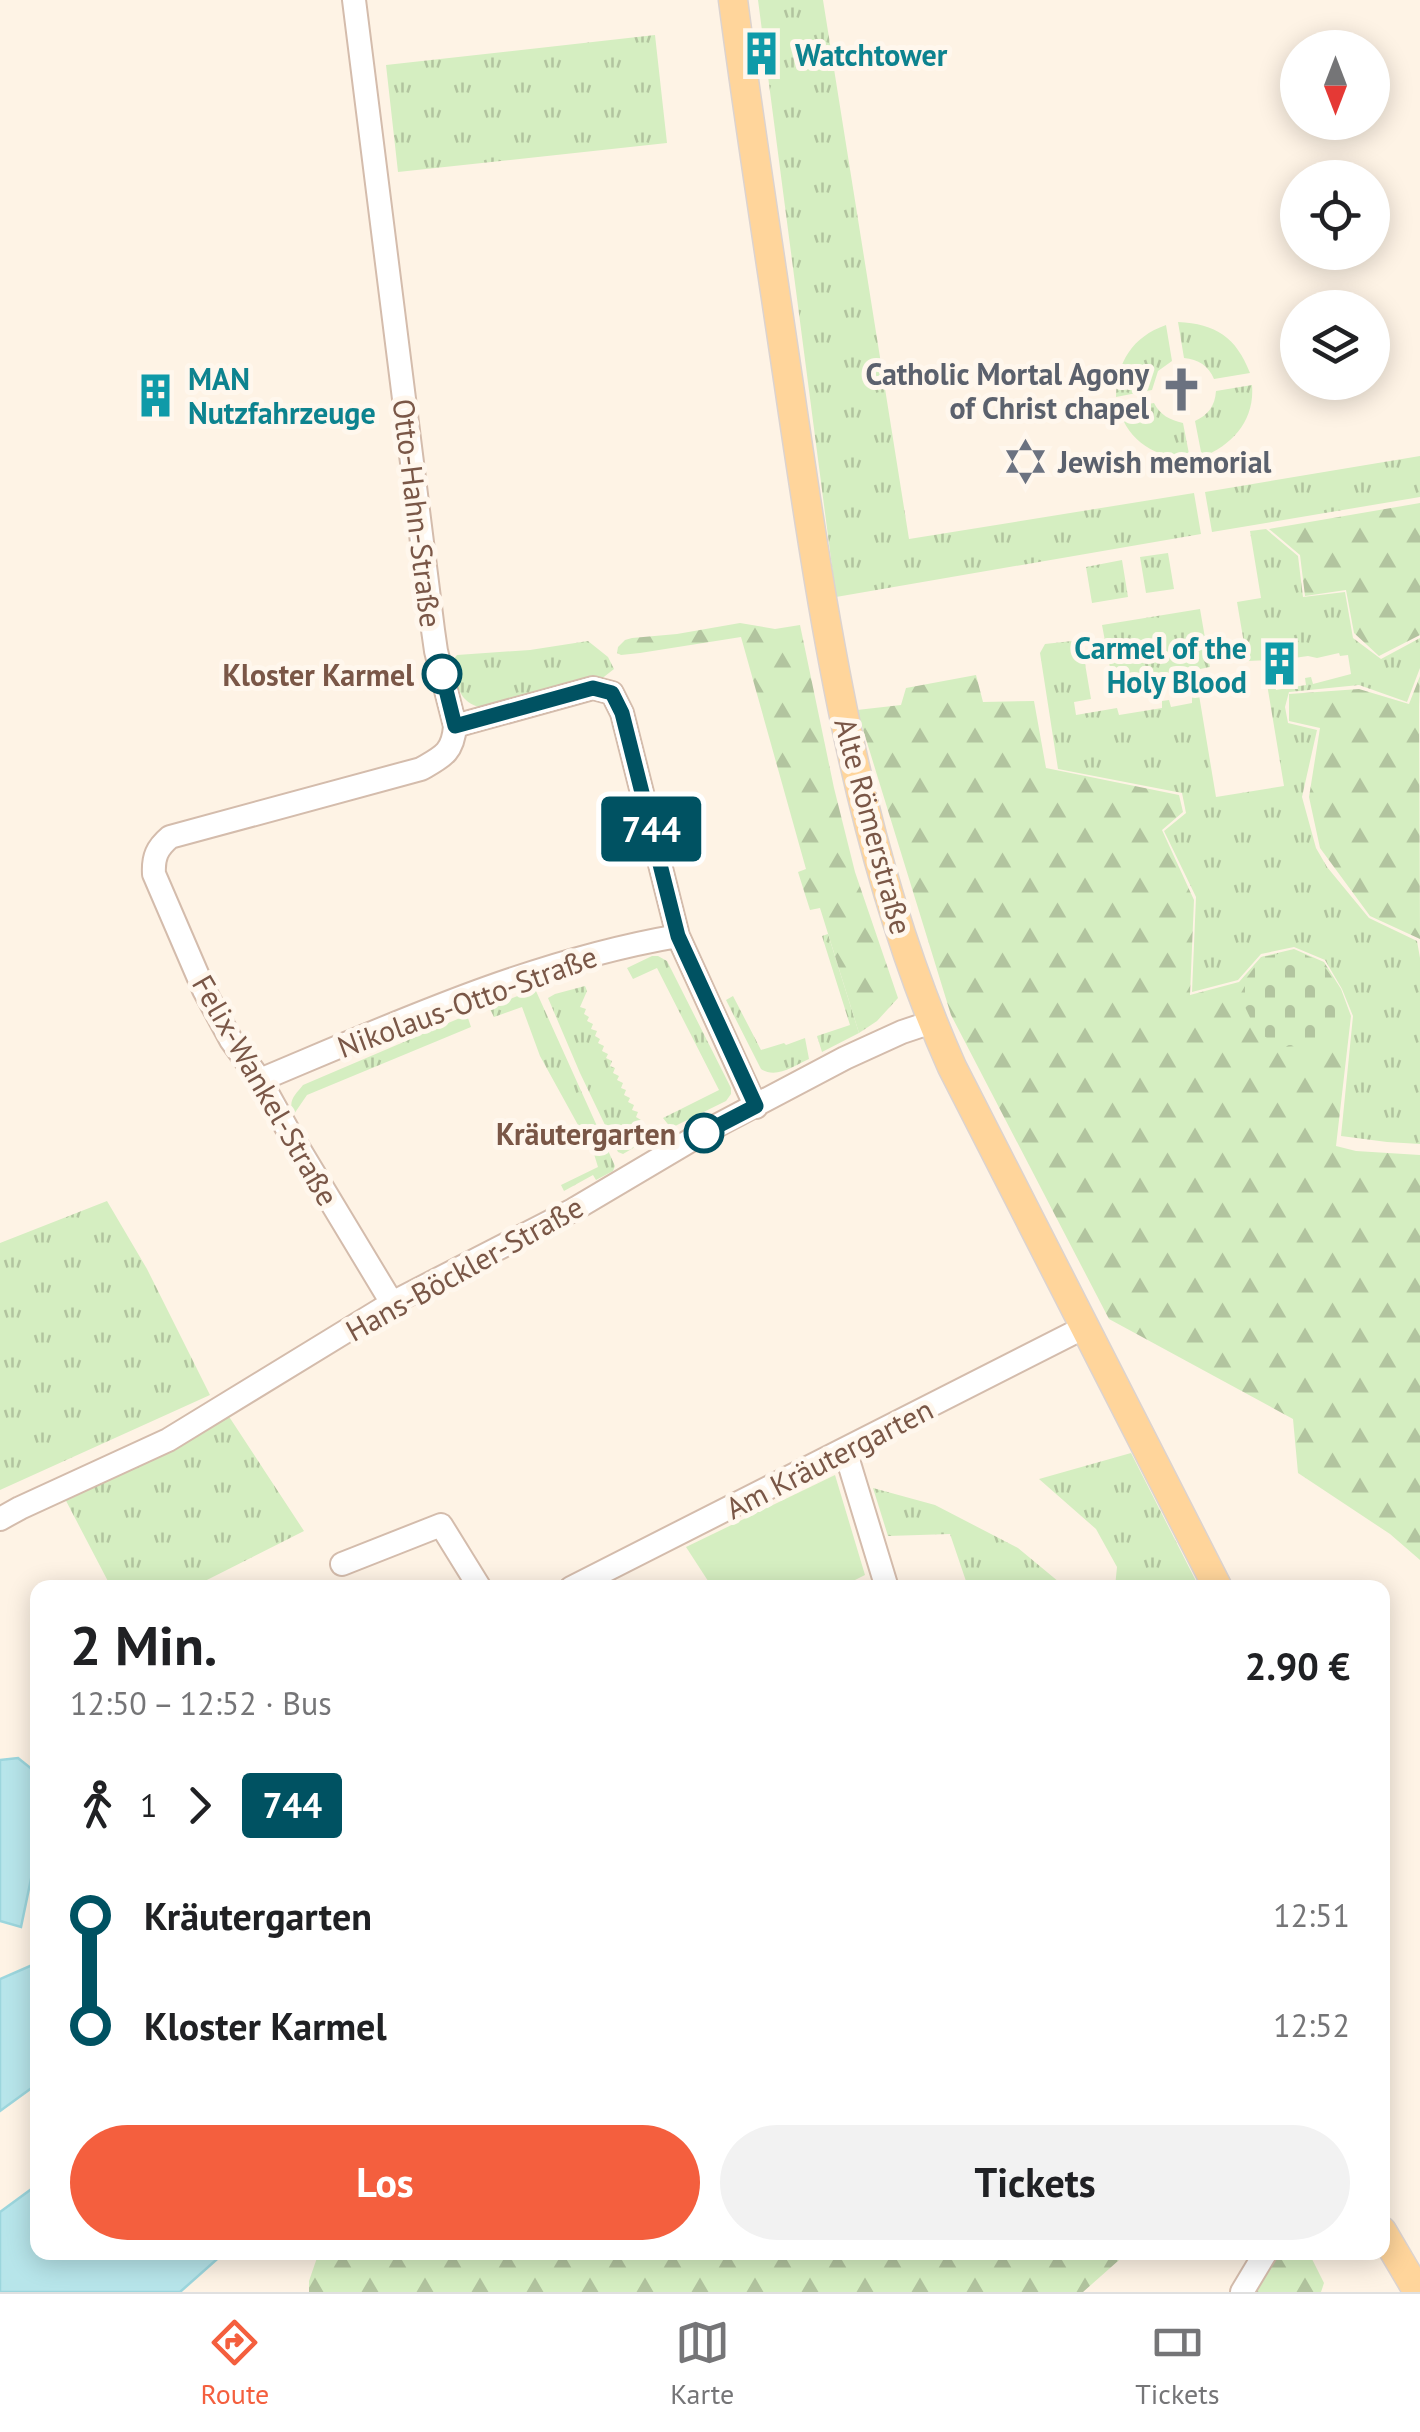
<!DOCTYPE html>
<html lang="de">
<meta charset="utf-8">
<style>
body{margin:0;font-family:"PT Sans",sans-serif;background:#f2f2f2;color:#202124;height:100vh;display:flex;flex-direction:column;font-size:38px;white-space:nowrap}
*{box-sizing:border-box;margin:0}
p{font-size:32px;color:#757577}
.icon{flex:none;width:55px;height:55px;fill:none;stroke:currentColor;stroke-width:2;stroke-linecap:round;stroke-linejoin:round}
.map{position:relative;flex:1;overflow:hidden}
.panel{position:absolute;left:30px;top:1580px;width:1360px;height:680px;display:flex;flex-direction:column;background:#fff;border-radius:20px;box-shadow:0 5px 25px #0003}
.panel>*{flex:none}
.badge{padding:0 20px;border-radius:8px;font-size:35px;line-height:65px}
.needle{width:65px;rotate:180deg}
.controls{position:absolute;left:1280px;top:30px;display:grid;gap:20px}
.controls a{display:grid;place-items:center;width:110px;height:110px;border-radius:50%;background:#fff;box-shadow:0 5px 25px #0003;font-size:50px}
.map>.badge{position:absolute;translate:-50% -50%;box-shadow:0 0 0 5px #fff}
.legs{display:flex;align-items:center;gap:15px;height:110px;padding:0 40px;font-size:32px}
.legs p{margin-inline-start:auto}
.headline{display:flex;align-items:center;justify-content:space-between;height:170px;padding:0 40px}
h1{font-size:55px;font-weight:800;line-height:75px}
.cta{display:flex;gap:20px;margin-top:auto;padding:20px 40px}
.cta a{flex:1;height:115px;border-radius:60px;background:#f45f3e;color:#fff;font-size:40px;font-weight:800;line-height:115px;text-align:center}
.cta a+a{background:#f2f2f2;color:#202124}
ul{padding:0 40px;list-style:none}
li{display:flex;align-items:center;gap:35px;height:110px;font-size:38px}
li i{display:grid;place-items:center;width:15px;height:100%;margin:0 12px;background:currentColor}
li i::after{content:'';width:25px;height:25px;margin:-12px;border:8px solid;border-radius:50%;background:#fff}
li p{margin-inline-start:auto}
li:first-child i{background:linear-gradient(#0000 50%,currentColor 0)}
li:last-child i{background:linear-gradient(currentColor 50%,#0000 0)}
.dock{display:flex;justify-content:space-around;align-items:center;height:140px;border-top:2px solid #e0e0e0;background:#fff;font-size:28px;color:#757577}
.dock a{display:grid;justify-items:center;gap:5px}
.dock .current{color:#f45f3e}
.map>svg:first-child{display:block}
.grass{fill:url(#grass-tufts)}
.forest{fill:url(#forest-firs)}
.cemetery{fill:url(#cemetery-stones)}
.park{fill:#d5eec1}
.water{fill:#b7e5ea;stroke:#9cd6dd;stroke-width:2.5}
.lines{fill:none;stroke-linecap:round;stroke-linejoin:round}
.minor-casing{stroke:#d4bcac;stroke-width:26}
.major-casing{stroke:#dcd3cf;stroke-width:31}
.minor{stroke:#fff;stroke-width:22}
.major{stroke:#ffd59b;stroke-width:28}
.line-1-casing{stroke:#fff;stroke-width:22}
.line-1{stroke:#005262;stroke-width:15}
.stop-1-dot{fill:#fff;stroke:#005262;stroke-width:5}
.labels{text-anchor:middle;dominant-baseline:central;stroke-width:10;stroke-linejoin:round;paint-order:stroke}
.culture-label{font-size:30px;font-weight:bold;fill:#0d838f;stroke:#fff7ed;text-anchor:start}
.worship-label{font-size:30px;font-weight:bold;fill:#5b616d;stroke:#fff7ed;text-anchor:end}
.street-label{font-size:30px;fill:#7a5747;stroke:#fff7ed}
.stop-label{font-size:30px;font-weight:bold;fill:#7a5747;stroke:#fff7ed;text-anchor:end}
</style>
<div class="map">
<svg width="1420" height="2292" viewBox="0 0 1420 2292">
<defs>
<pattern id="grass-tufts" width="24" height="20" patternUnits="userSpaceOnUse" patternTransform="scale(2.5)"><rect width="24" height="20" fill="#d5eec1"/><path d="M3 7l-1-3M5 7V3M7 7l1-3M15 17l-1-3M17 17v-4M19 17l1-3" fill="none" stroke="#b2c49f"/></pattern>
<pattern id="forest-firs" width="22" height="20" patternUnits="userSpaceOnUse" patternTransform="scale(2.5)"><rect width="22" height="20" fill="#d5eec1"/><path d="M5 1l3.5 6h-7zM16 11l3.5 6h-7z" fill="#b2c49f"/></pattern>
<pattern id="cemetery-stones" width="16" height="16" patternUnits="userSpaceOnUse" patternTransform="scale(2.5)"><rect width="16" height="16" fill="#d5eec1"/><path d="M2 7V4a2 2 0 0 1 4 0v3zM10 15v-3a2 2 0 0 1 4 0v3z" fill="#b2c49f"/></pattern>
</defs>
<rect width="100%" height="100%" fill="#fef3e5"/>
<path class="grass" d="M 758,0 L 823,0 L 909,539 L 1194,493 L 1201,534 L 836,597 Z
M 655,35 L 667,143 L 398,172 L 386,65 Z
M 1178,322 C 1216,324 1236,337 1250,373 L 1214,379 C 1209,366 1198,359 1184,358 Z
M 1166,325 L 1172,361 L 1158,371 L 1152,390 L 1116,397 C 1117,362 1132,337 1166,325 Z
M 1252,385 C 1255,420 1233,445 1202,457 L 1195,421 C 1208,415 1215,406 1216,391 Z
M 1154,403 C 1160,415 1170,420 1183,423 L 1190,459 C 1157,458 1128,442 1119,409 Z
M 1420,456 L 1420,497 L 1212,532 L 1205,492 Z
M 1266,529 L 1298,556 L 1303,597 L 1345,592 L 1353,638 L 1381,659 L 1420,638 L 1420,668 L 1407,702 L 1359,685 L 1289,692 L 1285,707 L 1288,723 L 1317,730 L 1302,797 L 1316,848 L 1327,867 L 1369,918 L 1417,941 L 1420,958 L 1420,1144 L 1387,1142 L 1341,1136 L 1353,1016 L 1342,989 L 1325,960 L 1294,947 L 1261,954 L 1238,980 L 1192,992 L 1196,897 L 1164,831 L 1186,813 L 1182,793 L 1058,769 L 1040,653 L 1045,644 L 1081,640 L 1091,699 L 1074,702 L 1076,715 L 1117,708 L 1119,715 L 1162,708 L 1162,701 L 1169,700 L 1171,707 L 1192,703 L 1192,696 L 1199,695 L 1216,797 L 1284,786 L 1267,684 L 1274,683 L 1276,690 L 1306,685 L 1305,678 L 1311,677 L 1313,684 L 1351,674 L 1348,655 L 1340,656 L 1339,653 L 1317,658 L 1308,656 L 1294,658 L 1293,655 L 1271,660 L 1247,661 L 1237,602 L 1261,598 L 1250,531 Z
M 1168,553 L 1174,589 L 1146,593 L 1140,557 Z
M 1122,560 L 1128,597 L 1092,603 L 1086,567 Z
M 1200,609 L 1210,667 C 1187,671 1166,679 1144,684 C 1134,687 1123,687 1114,689 L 1102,625 Z
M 588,641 L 608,657 L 614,669 L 600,680 L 483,708 C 464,704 458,693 456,676 L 460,675 L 458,663 L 454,663 L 453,660 L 457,655 L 530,650 Z
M 828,934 L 859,1033 L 822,1052 L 817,1036 L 850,1025 L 822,936 Z
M 652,956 L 658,956 L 667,961 L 731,1088 L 731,1094 L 726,1101 L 671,1128 L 663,1118 L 719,1090 L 657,968 L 633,979 L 627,968 Z
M 585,986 L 587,991 L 580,1007 L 586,1009 L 584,1014 L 589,1017 L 587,1021 L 593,1024 L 591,1029 L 597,1031 L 595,1036 L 600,1039 L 598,1043 L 604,1046 L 602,1051 L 608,1054 L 606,1058 L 612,1061 L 610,1066 L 615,1068 L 613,1073 L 619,1076 L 617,1080 L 623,1083 L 621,1088 L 626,1090 L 624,1095 L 630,1098 L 628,1102 L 634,1105 L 632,1110 L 638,1112 L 636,1117 L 641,1120 L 639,1124 L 645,1127 L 643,1132 L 647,1140 L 623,1154 L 618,1152 L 580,1073 L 548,998 L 555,994 Z
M 533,990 L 536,991 L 615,1166 L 613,1171 L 596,1180 L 593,1175 L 564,1191 L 561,1185 L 598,1167 L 594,1154 L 540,1056 L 522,1007 L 494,1017 L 489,1007 Z
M 733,996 L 761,1050 L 784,1043 L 786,1045 L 805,1038 L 809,1059 C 794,1066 776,1079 761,1069 L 726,1000 Z
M 467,1015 L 471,1027 L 307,1095 L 294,1114 C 287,1101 295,1095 303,1085 Z
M 107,1201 L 147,1269 L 210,1395 L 0,1490 L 0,1243 Z
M 226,1412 L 304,1531 L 193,1587 L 111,1587 L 63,1495 Z
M 1131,1453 L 1199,1587 L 1115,1587 L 1117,1567 L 1096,1529 L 1039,1479 Z
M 873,1488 L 935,1505 L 1018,1548 L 1065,1587 L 968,1587 L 950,1534 L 888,1536 Z"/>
<path class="forest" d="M 1420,503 L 1420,635 L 1379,656 L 1354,633 L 1346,590 L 1305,596 L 1300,555 L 1269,529 Z
M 740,623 L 775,629 L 800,625 L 834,788 L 855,872 L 898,998 L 877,1021 L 859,1033 L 820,908 L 810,910 L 798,872 L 806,869 L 741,637 L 640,653 L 621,655 L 617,653 L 618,647 L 625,640 L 632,638 L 677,634 Z
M 976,675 L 983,702 L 1034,701 L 1046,768 L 1179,795 L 1183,812 L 1162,830 L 1194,900 L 1190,995 L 1239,982 L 1261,957 L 1294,949 L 1324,962 L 1341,989 L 1351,1016 L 1336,1146 L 1356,1151 L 1420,1155 L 1420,1560 L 1390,1534 L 1298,1473 L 1293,1419 L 1109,1319 L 951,1015 L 857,710 L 901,705 L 906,688 Z
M 1420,676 L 1419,706 L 1420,939 L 1370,916 L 1320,848 L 1309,797 L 1320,728 L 1289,721 L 1289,694 L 1359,689 L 1409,704 Z
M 319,2252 L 1127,2252 L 1127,2253 L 1083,2292 L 309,2292 L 309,2281 Z
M 1266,2253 L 1309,2253 L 1324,2283 L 1321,2292 L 1242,2292 Z"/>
<path class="cemetery" d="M 1295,951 C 1304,955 1317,958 1323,965 C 1336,980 1352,1012 1338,1030 C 1325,1047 1298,1046 1279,1047 L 1256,1030 L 1245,1007 L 1245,980 L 1262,957 Z"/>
<path class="park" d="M 835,1475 L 865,1575 L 841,1587 L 712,1587 L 686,1547 Z"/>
<path class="water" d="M 18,1758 L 38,1774 L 37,1850 L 21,1927 L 0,1921 L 0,1760 Z
M 37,1963 L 37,2084 L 0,2111 L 0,1979 Z
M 37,2185 L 38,2252 L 224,2253 L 180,2292 L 0,2292 L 0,2212 Z"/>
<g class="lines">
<defs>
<path id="minor" d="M 354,0 L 433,630 L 436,651 L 455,726 C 453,753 442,757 421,769 L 170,837 C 157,848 153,857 154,874 L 204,990 L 231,1040 L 260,1080 L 290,1134 L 392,1303
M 455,726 L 593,688 L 612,693 L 622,713 L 678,936 L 756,1107
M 260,1080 C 396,1023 532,961 678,936
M 845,1450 L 887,1588
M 0,1519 L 20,1508 L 168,1440 L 392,1303 L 573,1210 L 703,1133 L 845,1058 L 902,1032 L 932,1022
M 342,1564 L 441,1525 L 480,1588
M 571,1588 L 1085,1327
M 1242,2292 L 1266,2252"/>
<path id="major" d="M 733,0 C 751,138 773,275 793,413 C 826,635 860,861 952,1067 L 1218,1588
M 1382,2231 L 1418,2292"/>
</defs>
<use href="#minor" class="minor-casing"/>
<use href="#major" class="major-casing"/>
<use href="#minor" class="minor"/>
<use href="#major" class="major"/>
</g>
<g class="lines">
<defs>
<path id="line-1" d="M 442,674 L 455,726 L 593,688 L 612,693 L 622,713 L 678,936 L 756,1106 L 704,1133"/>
</defs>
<use href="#line-1" class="line-1-casing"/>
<use href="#line-1" class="line-1"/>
</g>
<defs>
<symbol id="building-bare" viewBox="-9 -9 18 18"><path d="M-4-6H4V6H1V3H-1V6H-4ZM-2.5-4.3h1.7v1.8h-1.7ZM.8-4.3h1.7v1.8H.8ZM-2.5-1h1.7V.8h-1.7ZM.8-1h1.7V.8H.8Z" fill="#0f9aa8" stroke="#fff7ed" stroke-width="2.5" paint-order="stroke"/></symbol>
<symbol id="church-bare" viewBox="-9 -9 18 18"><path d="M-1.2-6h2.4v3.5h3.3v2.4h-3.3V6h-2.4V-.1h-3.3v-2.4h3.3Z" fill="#6b7280" stroke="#fff7ed" stroke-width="2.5" paint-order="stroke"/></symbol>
<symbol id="synagogue-bare" viewBox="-9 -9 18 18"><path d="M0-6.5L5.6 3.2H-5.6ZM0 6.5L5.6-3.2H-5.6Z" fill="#6b7280" stroke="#fff7ed" stroke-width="2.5" paint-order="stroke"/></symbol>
</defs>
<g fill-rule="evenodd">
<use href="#building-bare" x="730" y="22" width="63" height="63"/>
<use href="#church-bare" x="1150" y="358" width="63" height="63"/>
<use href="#building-bare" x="124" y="364" width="63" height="63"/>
<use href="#synagogue-bare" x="994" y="430" width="63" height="63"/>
<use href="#building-bare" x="1248" y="632" width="63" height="63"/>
</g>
<g class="stop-1-dot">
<circle cx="442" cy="674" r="18"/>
<circle cx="704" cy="1133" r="18"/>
</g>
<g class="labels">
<g class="culture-label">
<text x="795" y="54">Watchtower</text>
<text x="188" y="378">MAN<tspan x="188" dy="34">Nutzfahrzeuge</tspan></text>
<text x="1247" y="647" text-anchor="end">Carmel of the<tspan x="1247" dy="34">Holy Blood</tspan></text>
</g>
<g class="worship-label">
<text x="1149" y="373">Catholic Mortal Agony<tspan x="1149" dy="34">of Christ chapel</tspan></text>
<text x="1058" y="461" text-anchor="start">Jewish memorial</text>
</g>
<g class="street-label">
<text transform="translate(418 513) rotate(83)">Otto-Hahn-Straße</text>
<text transform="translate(874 826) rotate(75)">Alte Römerstraße</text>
<text transform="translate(467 1001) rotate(-20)">Nikolaus-Otto-Straße</text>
<text transform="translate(266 1090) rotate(60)">Felix-Wankel-Straße</text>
<text transform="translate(464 1268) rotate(-29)">Hans-Böckler-Straße</text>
<text transform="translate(829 1458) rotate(-27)">Am Kräutergarten</text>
</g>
<g class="stop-label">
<text x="414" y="674">Kloster Karmel</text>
<text x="676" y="1133">Kräutergarten</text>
</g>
</g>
</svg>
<div class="controls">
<a><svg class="needle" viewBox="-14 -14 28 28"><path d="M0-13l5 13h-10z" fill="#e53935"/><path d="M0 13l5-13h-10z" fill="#757577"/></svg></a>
<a><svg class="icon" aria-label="locate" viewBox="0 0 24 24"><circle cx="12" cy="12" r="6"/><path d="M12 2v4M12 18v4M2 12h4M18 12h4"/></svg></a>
<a><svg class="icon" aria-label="layers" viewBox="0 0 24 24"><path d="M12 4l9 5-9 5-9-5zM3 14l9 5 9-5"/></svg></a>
</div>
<b class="badge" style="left:651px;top:829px;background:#005262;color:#fff">744</b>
<section class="panel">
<div class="headline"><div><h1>2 Min.</h1><p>12:50 – 12:52 · Bus</p></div><b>2.90 €</b></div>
<div class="legs"><svg class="icon" aria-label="walk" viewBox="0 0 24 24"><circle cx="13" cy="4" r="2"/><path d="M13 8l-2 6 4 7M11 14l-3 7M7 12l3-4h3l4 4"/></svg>1<svg class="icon" aria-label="forward" viewBox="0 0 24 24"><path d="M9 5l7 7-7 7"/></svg><b class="badge" style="background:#005262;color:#fff">744</b></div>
<ul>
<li><i style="color:#005262"></i><b>Kräutergarten</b><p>12:51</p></li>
<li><i style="color:#005262"></i><b>Kloster Karmel</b><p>12:52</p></li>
</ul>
<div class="cta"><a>Los</a><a>Tickets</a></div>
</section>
</div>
<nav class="dock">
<a class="current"><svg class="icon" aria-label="directions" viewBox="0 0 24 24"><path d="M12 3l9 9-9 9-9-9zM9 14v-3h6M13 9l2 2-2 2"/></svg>Route</a>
<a><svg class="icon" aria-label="map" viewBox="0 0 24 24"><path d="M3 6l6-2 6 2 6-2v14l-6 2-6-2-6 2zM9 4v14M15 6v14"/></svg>Karte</a>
<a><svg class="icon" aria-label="tickets" viewBox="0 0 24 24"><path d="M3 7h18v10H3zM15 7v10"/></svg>Tickets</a>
</nav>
